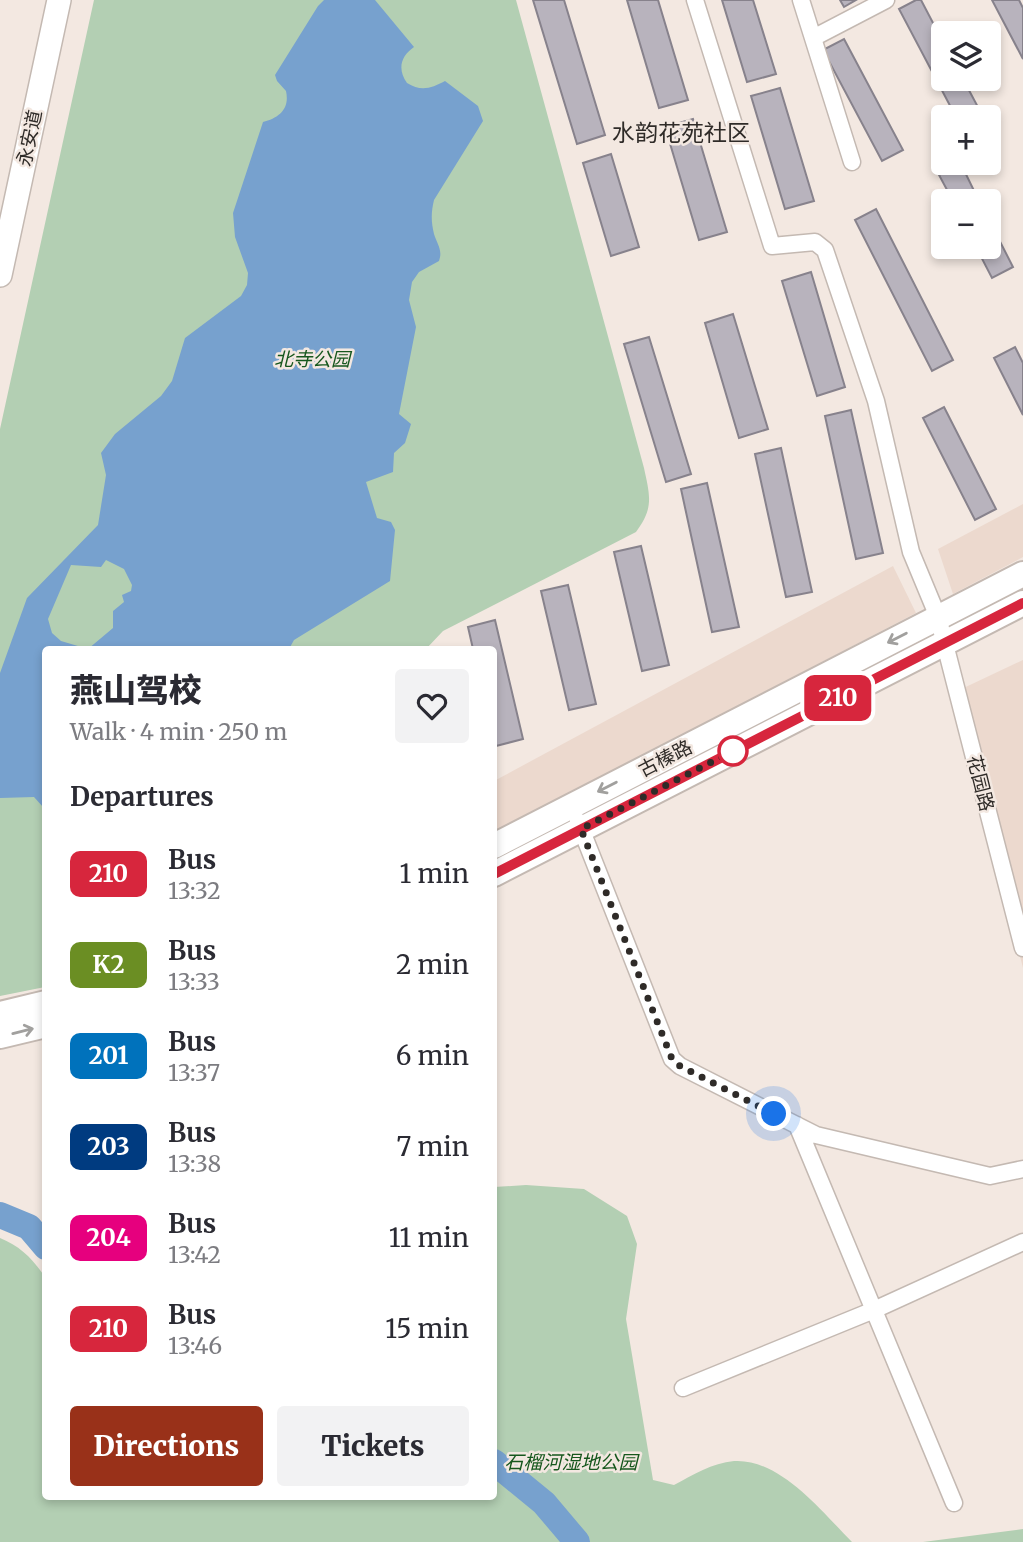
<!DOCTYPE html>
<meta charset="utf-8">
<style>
body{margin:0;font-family:Merriweather,"Noto Sans SC",serif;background:#f2f2f3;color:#2b2b33;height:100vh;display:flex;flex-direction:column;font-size:26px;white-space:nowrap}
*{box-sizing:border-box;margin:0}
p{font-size:23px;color:#7c7c81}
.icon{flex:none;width:38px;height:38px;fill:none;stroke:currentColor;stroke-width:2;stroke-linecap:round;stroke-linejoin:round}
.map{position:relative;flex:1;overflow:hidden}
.side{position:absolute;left:42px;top:646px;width:455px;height:854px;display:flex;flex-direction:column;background:#fff;border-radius:7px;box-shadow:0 4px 10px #0003}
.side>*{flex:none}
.badge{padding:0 14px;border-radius:10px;font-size:24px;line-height:46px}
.tools{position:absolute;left:931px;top:21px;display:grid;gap:14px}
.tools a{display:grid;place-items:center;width:70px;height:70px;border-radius:7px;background:#fff;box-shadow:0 4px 10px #0003;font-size:35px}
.you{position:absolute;width:35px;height:35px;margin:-18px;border:5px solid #fff;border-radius:50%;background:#1a73e8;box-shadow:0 0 0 10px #1a73e833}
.map>.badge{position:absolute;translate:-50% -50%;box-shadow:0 0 0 4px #fff}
h2{padding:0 28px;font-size:26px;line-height:63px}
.round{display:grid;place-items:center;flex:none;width:74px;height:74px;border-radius:7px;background:#f2f2f3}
.headline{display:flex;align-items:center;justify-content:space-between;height:119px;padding:0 28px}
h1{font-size:33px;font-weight:800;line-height:52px}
.button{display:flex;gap:14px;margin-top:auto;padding:14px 28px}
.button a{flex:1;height:80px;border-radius:7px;background:#993119;color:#fff;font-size:28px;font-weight:800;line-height:80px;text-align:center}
.button a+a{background:#f2f2f3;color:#2b2b33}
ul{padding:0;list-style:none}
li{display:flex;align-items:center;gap:21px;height:91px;padding:0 28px}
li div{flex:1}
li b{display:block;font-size:26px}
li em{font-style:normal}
li .badge{min-width:77px;font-weight:700;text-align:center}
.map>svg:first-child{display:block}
.built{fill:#ecd9ce}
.green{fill:#b3cfb3}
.water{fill:#77a1ce;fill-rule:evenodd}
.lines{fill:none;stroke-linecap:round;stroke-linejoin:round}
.river{stroke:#77a1ce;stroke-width:26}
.building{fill:#b8b3bd;stroke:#87828c;stroke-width:2}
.street-casing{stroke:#c4b9b2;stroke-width:19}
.secondary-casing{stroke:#c4b9b2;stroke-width:26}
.primary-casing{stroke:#c4b9b2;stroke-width:28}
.street{stroke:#fff;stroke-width:16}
.secondary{stroke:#fff;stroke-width:23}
.primary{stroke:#fff;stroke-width:24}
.oneway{stroke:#a1a09e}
.line-casing{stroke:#fff;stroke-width:16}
.line{stroke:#d7263d;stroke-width:10}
.walk{stroke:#2f2b28;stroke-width:7;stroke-dasharray:0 12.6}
.stop-dot{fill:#fff;stroke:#d7263d;stroke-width:3.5}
.labels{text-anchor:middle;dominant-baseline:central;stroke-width:5;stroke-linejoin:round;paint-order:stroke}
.street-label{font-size:19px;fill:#2f2b28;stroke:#f3e8e1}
.park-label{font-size:19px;font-style:italic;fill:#16571d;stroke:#f3e8e1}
.quarter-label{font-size:23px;fill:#2f2b28;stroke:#f3e8e1}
</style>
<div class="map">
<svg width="1023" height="1542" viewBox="0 0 1023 1542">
<rect width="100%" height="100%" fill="#f3e8e1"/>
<path class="built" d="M 1023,504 L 1023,557 L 953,594 L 938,549 Z
M 893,566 L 916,613 L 494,833 L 494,781 Z
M 1023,660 L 1023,968 L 953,693 Z"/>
<path class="green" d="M 94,0 L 516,0 L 644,468 C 650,496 654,508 636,532 L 443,631 L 426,649 L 46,649 L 45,987 L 0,996 L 0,429 Z
M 526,1185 L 584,1189 L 627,1216 L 637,1244 L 626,1319 L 653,1480 L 674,1485 C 693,1475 712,1463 734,1461 C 780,1458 823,1513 852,1542 L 0,1542 L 0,1238 C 20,1246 33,1259 45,1277 L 46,1496 L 494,1496 L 494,1187 Z
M 1023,1529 L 1023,1542 L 923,1542 Z"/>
<path class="water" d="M 324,0 L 375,0 L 414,47 C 401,56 397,69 407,83 C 421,92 432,88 445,81 L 478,106 L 483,121 L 434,200 C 431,212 431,222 434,234 C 437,244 443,250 439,261 L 419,272 L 412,282 L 409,300 L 416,327 L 399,414 L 411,424 L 405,443 L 394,453 L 393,472 L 366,482 L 377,518 L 391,522 L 395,530 L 390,581 L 294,640 L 289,649 L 46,649 L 45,803 L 43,807 L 34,797 L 0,798 L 0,673 L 27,598 L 98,525 L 106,475 L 101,453 L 115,434 L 161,396 L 172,381 L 185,338 L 241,296 L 247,285 L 248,273 L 235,237 L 233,213 L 263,122 C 279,118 290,109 286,91 L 277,81 L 275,75 L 318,6 ZM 106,560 L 124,569 L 132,585 L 131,591 L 122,595 L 124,602 L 113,611 L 113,628 L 88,649 L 61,641 L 52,633 L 48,619 L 71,565 L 101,567 Z"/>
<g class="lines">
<path class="river" d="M 0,1215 L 29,1227 L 46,1247
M 494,1462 L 544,1503 L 577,1542"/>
</g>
<path class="building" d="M 533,0 L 564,0 L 605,135 L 577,144 Z
M 627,0 L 658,0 L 688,100 L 659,108 Z
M 722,0 L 753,0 L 776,74 L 747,82 Z
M 840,0 L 856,0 L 844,7 Z
M 916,0 L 921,0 L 943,42 L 943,79 L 963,79 L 979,109 L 964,117 L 956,117 L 899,9 Z
M 992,0 L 1019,0 L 1023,8 L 1023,59 Z
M 844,39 L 903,150 L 882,161 L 823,50 Z
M 780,88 L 814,201 L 785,209 L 751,96 Z
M 693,119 L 727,232 L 699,240 L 665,127 Z
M 611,154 L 639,247 L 611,256 L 583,163 Z
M 961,164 L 979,201 L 953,201 L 939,175 Z
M 876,209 L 953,360 L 932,371 L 855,220 Z
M 989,220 L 1013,267 L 992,278 L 976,247 L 989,247 Z
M 811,272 L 845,387 L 817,396 L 782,281 Z
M 733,314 L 768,429 L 739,438 L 705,323 Z
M 649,337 L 691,474 L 666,482 L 624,344 Z
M 1015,347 L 1023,363 L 1023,415 L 994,358 Z
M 944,407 L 996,509 L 975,520 L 923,418 Z
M 851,410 L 883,553 L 856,559 L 825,416 Z
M 781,448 L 812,592 L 786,597 L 755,454 Z
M 707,483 L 739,627 L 712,632 L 681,489 Z
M 641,546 L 669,665 L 642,671 L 614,552 Z
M 568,585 L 596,704 L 569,710 L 541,591 Z
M 495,620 L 523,739 L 496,746 L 494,736 L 494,649 L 473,649 L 468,627 Z"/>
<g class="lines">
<defs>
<path id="street" d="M 695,0 L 772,246 L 815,242 L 825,250 L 876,401 L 911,552 L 938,617 L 1023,948
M 801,0 L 852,162
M 813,38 L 886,0
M 578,821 L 672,1059 L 680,1066 L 816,1135 L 990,1176 L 1023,1169
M 797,1125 L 954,1503
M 683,1388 L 874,1310 L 1023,1242"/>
<path id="secondary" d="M 0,275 L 59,0"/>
<path id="primary" d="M 494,846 L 1023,574
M 494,874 L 1023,603
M 0,1014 L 46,1003
M 0,1036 L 46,1025"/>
</defs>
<use href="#street" class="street-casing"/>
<use href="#secondary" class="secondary-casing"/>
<use href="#primary" class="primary-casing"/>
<use href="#street" class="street"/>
<use href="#secondary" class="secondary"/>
<use href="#primary" class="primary"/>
</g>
<defs><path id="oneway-shaft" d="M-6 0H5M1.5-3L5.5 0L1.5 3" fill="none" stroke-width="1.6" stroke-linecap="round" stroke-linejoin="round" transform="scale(1.75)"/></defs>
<g class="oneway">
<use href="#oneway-shaft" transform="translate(897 638) rotate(153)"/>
<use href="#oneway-shaft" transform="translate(607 787) rotate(153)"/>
<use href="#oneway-shaft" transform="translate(23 1031) rotate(-14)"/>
</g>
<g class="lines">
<defs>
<path id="line" d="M 494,874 L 1023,603"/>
</defs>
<use href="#line" class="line-casing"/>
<use href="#line" class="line"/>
<path class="walk" d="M 733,751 L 581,829 L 672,1059 L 680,1066 L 774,1114"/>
</g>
<circle class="stop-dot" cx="733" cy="751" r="14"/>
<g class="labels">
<g class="street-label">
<text transform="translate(29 138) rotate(-78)">永安道</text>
<text transform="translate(665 758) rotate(-27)">古榛路</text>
<text transform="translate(981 783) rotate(76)">花园路</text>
</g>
<g class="park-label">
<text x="312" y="359">北寺公园</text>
<text x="571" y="1462">石榴河湿地公园</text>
</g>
<g class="quarter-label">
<text x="681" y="132">水韵花苑社区</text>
</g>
</g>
</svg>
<div class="tools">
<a><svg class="icon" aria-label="layers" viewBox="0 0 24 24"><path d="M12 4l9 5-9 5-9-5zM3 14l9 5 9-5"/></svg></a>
<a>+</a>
<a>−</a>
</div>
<div class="you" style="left:774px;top:1114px"></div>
<b class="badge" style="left:838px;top:698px;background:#d7263d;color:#fff">210</b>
<section class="side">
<div class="headline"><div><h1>燕山驾校</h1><p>Walk · 4 min · 250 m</p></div><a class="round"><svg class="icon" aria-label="heart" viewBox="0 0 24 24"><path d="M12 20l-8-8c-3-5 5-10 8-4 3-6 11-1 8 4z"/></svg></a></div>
<h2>Departures</h2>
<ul>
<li><span class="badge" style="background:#d7263d;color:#fff">210</span><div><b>Bus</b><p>13:32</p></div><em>1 min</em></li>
<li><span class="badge" style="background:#6b8e23;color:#fff">K2</span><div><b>Bus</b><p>13:33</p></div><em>2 min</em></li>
<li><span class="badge" style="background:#0072bc;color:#fff">201</span><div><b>Bus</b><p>13:37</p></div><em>6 min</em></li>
<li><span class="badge" style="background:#003b80;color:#fff">203</span><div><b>Bus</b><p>13:38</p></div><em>7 min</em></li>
<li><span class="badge" style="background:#e6007e;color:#fff">204</span><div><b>Bus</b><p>13:42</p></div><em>11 min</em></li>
<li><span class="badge" style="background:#d7263d;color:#fff">210</span><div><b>Bus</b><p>13:46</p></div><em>15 min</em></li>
</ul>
<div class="button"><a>Directions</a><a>Tickets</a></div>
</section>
</div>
